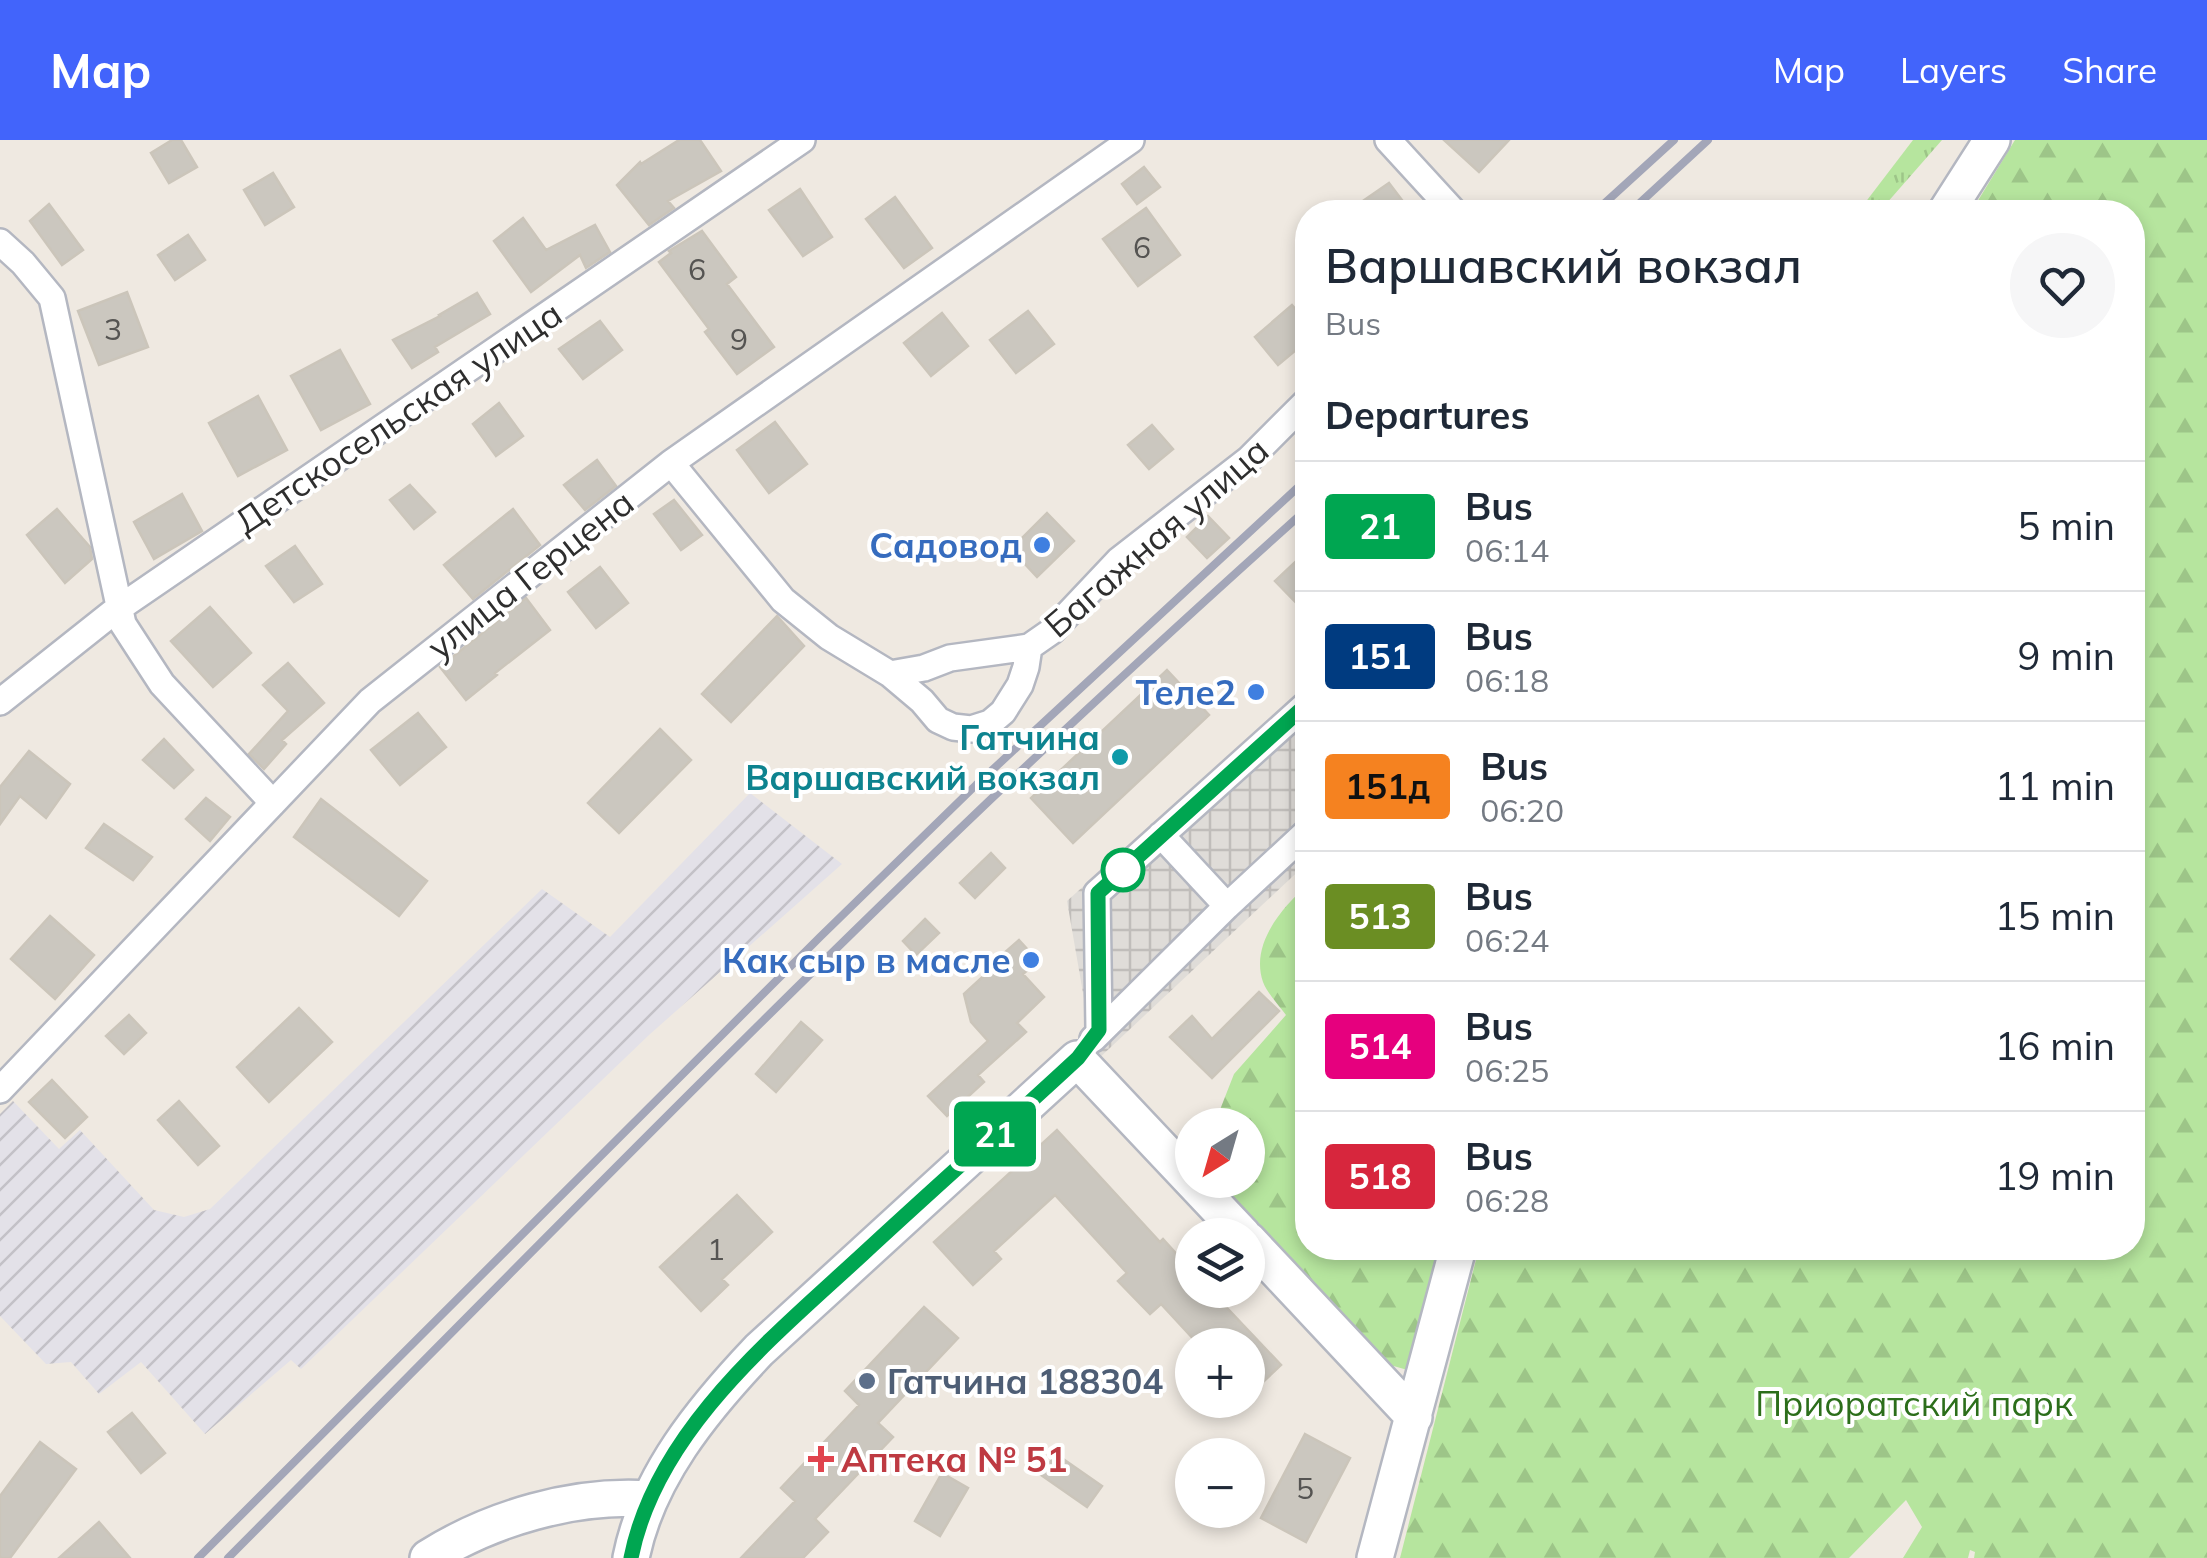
<!DOCTYPE html>
<meta charset="utf-8">
<style>
body{margin:0;font-family:Mulish,sans-serif;background:#f6f6f7;color:#1f2937;height:100vh;display:flex;flex-direction:column;font-size:38px;white-space:nowrap}
*{box-sizing:border-box;margin:0}
p{font-size:32px;color:#747a83}
.icon{flex:none;width:55px;height:55px;fill:none;stroke:currentColor;stroke-width:2;stroke-linecap:round;stroke-linejoin:round}
.map{position:relative;flex:1;overflow:hidden}
.sheet{position:absolute;left:1295px;top:60px;width:850px;height:1060px;display:flex;flex-direction:column;background:#fff;border-radius:40px;box-shadow:0 5px 15px #0003}
.sheet>*{flex:none}
.badge{padding:0 20px;border-radius:8px;font-size:35px;line-height:65px}
.needle{width:65px;rotate:217deg}
.tools{position:absolute;left:1175px;top:968px;display:grid;gap:20px}
.tools a{display:grid;place-items:center;width:90px;height:90px;border-radius:50%;background:#fff;box-shadow:0 5px 15px #0003;font-size:50px}
.map>.badge{position:absolute;translate:-50% -50%;box-shadow:0 0 0 5px #fff}
h2{padding:0 30px;font-size:38px;line-height:90px}
.round{display:grid;place-items:center;flex:none;width:105px;height:105px;border-radius:52px;background:#f6f6f7}
.overview{display:flex;align-items:center;justify-content:space-between;height:170px;padding:0 30px}
h1{font-size:48px;font-weight:600;line-height:75px}
ul{padding:0;list-style:none}
li{display:flex;align-items:center;gap:30px;height:130px;padding:0 30px;border-top:2px solid #e0e1e3}
li div{flex:1}
li b{display:block;font-size:38px}
li em{font-style:normal}
li .badge{min-width:110px;font-weight:700;text-align:center}
header{display:flex;align-items:center;gap:60px;box-sizing:border-box;height:140px;padding:0 50px;background:#4264fb;color:#fff}
header strong{font-size:48px}
nav{display:flex;gap:55px;margin-inline-start:auto;font-size:35px}
.map>svg:first-child{display:block}
.industrial{fill:url(#industrial-furrows)}
.grass{fill:url(#grass-tufts)}
.forest{fill:url(#forest-firs)}
.plaza{fill:url(#plaza-grid)}
.building{fill:#cbc7bf;stroke:#cbc5ba;stroke-width:2.5}
.lines{fill:none;stroke-linecap:round;stroke-linejoin:round}
.street-casing{stroke:#b4b7c1;stroke-width:30}
.secondary-casing{stroke:#b4b7c1;stroke-width:40}
.street{stroke:#fff;stroke-width:25}
.secondary{stroke:#fff;stroke-width:35}
.rail{stroke:#a3a6b8;stroke-width:8}
.line-casing{stroke:#fff;stroke-width:22}
.line{stroke:#00a651;stroke-width:15}
.shop-dot{fill:#3f7fe0;stroke:#fff;stroke-width:4}
.culture-dot{fill:#0f9aa8;stroke:#fff;stroke-width:4}
.stop-dot{fill:#fff;stroke:#00a651;stroke-width:5}
.service-dot{fill:#5c6f8a;stroke:#fff;stroke-width:4}
.health-dot{fill:#e0444e;stroke:#fff;stroke-width:4}
.labels{text-anchor:middle;dominant-baseline:central;stroke-width:8;stroke-linejoin:round;paint-order:stroke}
.number-label{font-size:30px;fill:#555452}
.street-label{font-size:35px;fill:#2e2e2e;stroke:#fff}
.shop-label{font-size:35px;font-weight:bold;fill:#366cbe;stroke:#fff;text-anchor:end}
.culture-label{font-size:35px;font-weight:bold;fill:#0d838f;stroke:#fff;text-anchor:end}
.service-label{font-size:35px;font-weight:bold;fill:#4e5e75;stroke:#fff;text-anchor:start}
.park-label{font-size:35px;fill:#2c6e1b;stroke:#fff}
.health-label{font-size:35px;font-weight:bold;fill:#be3a42;stroke:#fff;text-anchor:start}
</style>
<header>
<strong>Map</strong>
<nav><a>Map</a><a>Layers</a><a>Share</a></nav>
</header>
<div class="map">
<svg width="2207" height="1418" viewBox="0 0 2207 1418">
<defs>
<pattern id="industrial-furrows" width="10" height="10" patternUnits="userSpaceOnUse" patternTransform="scale(2.5)"><rect width="10" height="10" fill="#e3e1e8"/><path d="M-1 1l2-2M0 10L10 0M9 11l2-2" fill="none" stroke="#c3c1c7"/></pattern>
<pattern id="grass-tufts" width="24" height="20" patternUnits="userSpaceOnUse" patternTransform="scale(2.5)"><rect width="24" height="20" fill="#b6e59e"/><path d="M3 7l-1-3M5 7V3M7 7l1-3M15 17l-1-3M17 17v-4M19 17l1-3" fill="none" stroke="#9dc588"/></pattern>
<pattern id="forest-firs" width="22" height="20" patternUnits="userSpaceOnUse" patternTransform="scale(2.5)"><rect width="22" height="20" fill="#b6e59e"/><path d="M5 1l3.5 6h-7zM16 11l3.5 6h-7z" fill="#9dc588"/></pattern>
<pattern id="plaza-grid" width="8" height="8" patternUnits="userSpaceOnUse" patternTransform="scale(2.5)"><rect width="8" height="8" fill="#dfdcd8"/><path d="M0 4h8M4 0v8" fill="none" stroke="#c0bdba"/></pattern>
</defs>
<rect width="100%" height="100%" fill="#efe9e1"/>
<path class="industrial" d="M 750,653 L 842,724 L 649,895 L 301,1229 L 291,1220 L 205,1294 L 141,1222 L 99,1254 L 71,1222 L 46,1224 L 0,1176 L 0,974 L 13,961 L 59,1009 L 80,990 L 154,1070 L 184,1077 L 210,1069 L 542,749 L 610,797 Z"/>
<path class="grass" d="M 1913,0 L 1942,0 L 1879,72 L 1858,72 Z"/>
<path class="forest" d="M 2015,0 L 2207,0 L 2207,1418 L 1974,1418 L 1975,1412 L 1970,1410 L 1968,1418 L 1903,1418 L 1922,1387 L 1906,1360 L 1849,1418 L 1400,1418 L 1479,1108 L 2132,1108 L 2132,72 L 1971,72 Z
M 1307,745 L 1308,1108 L 1447,1108 L 1411,1231 L 1376,1221 L 1214,1040 L 1248,1040 L 1248,985 L 1214,985 L 1234,934 L 1286,875 C 1279,865 1267,853 1263,842 C 1250,804 1282,768 1307,745 Z"/>
<path class="plaza" d="M 1307,545 L 1307,723 L 1095,922 L 1067,761 Z"/>
<path class="building" d="M 172,0 L 181,0 L 197,27 L 169,43 L 151,13 Z
M 679,0 L 700,0 L 721,31 L 668,61 L 674,68 L 649,85 L 617,45 L 640,22 L 641,24 Z
M 1444,0 L 1509,0 L 1479,32 Z
M 1144,27 L 1160,47 L 1137,64 L 1122,44 Z
M 273,33 L 294,67 L 265,85 L 244,50 Z
M 1389,43 L 1411,72 L 1347,72 Z
M 800,49 L 832,97 L 803,116 L 769,70 Z
M 895,57 L 932,108 L 904,128 L 866,79 Z
M 49,64 L 83,110 L 62,125 L 30,81 Z
M 1146,68 L 1180,115 L 1138,146 L 1103,99 Z
M 523,78 L 546,110 L 595,85 L 610,112 L 586,128 L 580,115 L 531,152 L 494,101 Z
M 702,91 L 736,137 L 727,144 L 774,207 L 737,234 L 705,192 L 709,189 L 659,122 L 671,113 L 669,111 Z
M 188,95 L 205,120 L 175,140 L 158,115 Z
M 127,152 L 148,207 L 99,225 L 78,171 Z
M 477,153 L 490,174 L 435,207 L 438,212 L 412,228 L 393,200 L 440,176 L 439,175 Z
M 1292,165 L 1308,183 L 1308,200 L 1278,225 L 1255,197 Z
M 1028,171 L 1054,204 L 1016,233 L 990,200 Z
M 942,173 L 968,206 L 931,236 L 904,203 Z
M 600,181 L 622,210 L 583,239 L 559,209 Z
M 340,210 L 370,264 L 321,290 L 291,236 Z
M 258,256 L 287,310 L 238,336 L 209,283 Z
M 499,263 L 523,296 L 496,316 L 473,284 Z
M 775,282 L 807,324 L 769,353 L 737,310 Z
M 1152,285 L 1173,309 L 1149,329 L 1128,305 Z
M 597,320 L 616,346 L 585,370 L 564,345 Z
M 410,345 L 435,372 L 414,389 L 390,360 Z
M 182,354 L 202,391 L 154,419 L 134,382 Z
M 674,360 L 702,395 L 681,410 L 654,374 Z
M 57,369 L 90,407 L 92,419 L 65,443 L 27,395 Z
M 513,369 L 540,405 L 473,459 L 444,425 Z
M 1047,373 L 1074,401 L 1037,437 L 1011,409 Z
M 1208,376 L 1229,398 L 1207,418 L 1187,397 Z
M 295,406 L 322,444 L 294,462 L 266,426 Z
M 1308,410 L 1308,475 L 1275,441 Z
M 600,427 L 628,463 L 596,488 L 568,452 Z
M 526,458 L 550,490 L 495,533 L 497,535 L 466,560 L 440,527 Z
M 210,467 L 251,513 L 213,547 L 171,501 Z
M 777,476 L 804,506 L 731,582 L 702,554 Z
M 288,523 L 324,563 L 282,600 L 286,604 L 264,629 L 249,614 L 288,571 L 263,545 Z
M 1167,530 L 1209,575 L 1073,703 L 1031,658 Z
M 418,573 L 446,607 L 400,645 L 371,610 Z
M 660,589 L 691,620 L 619,693 L 588,663 Z
M 164,599 L 193,630 L 174,648 L 143,620 Z
M 29,611 L 70,644 L 46,678 L 20,656 L 0,684 L 0,647 Z
M 206,658 L 230,677 L 210,701 L 186,679 Z
M 321,659 L 427,741 L 399,776 L 294,697 Z
M 104,684 L 152,717 L 133,740 L 86,708 Z
M 991,713 L 1005,728 L 975,758 L 960,743 Z
M 50,776 L 94,815 L 55,859 L 11,819 Z
M 925,779 L 939,793 L 916,815 L 903,801 Z
M 1019,800 L 1038,821 L 1023,834 L 1044,857 L 1017,883 L 1026,892 L 978,935 L 984,942 L 947,976 L 928,956 L 988,901 L 971,882 L 964,854 L 989,831 L 987,828 Z
M 1259,852 L 1279,871 L 1212,938 L 1170,897 L 1192,876 L 1212,899 Z
M 299,868 L 332,902 L 269,962 L 237,927 Z
M 129,875 L 146,893 L 124,914 L 106,896 Z
M 801,882 L 822,900 L 776,952 L 756,934 Z
M 52,940 L 87,977 L 65,998 L 29,962 Z
M 179,961 L 219,1006 L 198,1025 L 158,980 Z
M 1057,990 L 1160,1102 L 1163,1099 L 1192,1131 L 1192,1150 L 1210,1150 L 1281,1225 L 1248,1256 L 1248,1205 L 1199,1205 L 1161,1164 L 1150,1174 L 1118,1141 L 1127,1133 L 1055,1055 L 994,1111 L 1001,1119 L 973,1145 L 934,1102 Z
M 737,1055 L 772,1092 L 722,1139 L 728,1145 L 701,1171 L 660,1127 Z
M 924,1167 L 958,1198 L 878,1283 L 893,1297 L 815,1379 L 828,1392 L 803,1418 L 741,1418 L 795,1361 L 781,1348 L 859,1265 L 845,1251 Z
M 132,1273 L 165,1313 L 141,1333 L 108,1292 Z
M 1305,1294 L 1350,1318 L 1306,1402 L 1261,1378 Z
M 40,1302 L 76,1329 L 10,1418 L 0,1418 L 0,1356 Z
M 1056,1314 L 1102,1346 L 1087,1367 L 1041,1335 Z
M 942,1333 L 968,1348 L 940,1396 L 915,1381 Z
M 99,1382 L 130,1418 L 59,1418 Z"/>
<g class="lines">
<defs>
<path id="street" d="M 1388,0 L 1454,72
M 0,102 L 23,123 L 52,158 L 123,484 L 162,544 L 273,663
M 671,323 L 783,460 L 829,497 L 890,534 L 922,561 L 938,580 L 953,587 L 971,589 L 990,583 L 1003,572 L 1020,545 L 1026,527 L 1029,507
M 890,534 L 924,528 L 950,518 L 1029,507 L 1052,491 L 1119,420 L 1249,319 L 1308,260
M 0,562 L 112,473 L 802,0
M 1161,695 L 1227,766
M 1099,890 L 1097,753 L 1308,563
M 1093,899 L 1227,766 L 1308,691
M 0,950 L 370,561 L 671,323 L 1131,0"/>
<path id="secondary" d="M 1946,72 L 1992,0
M 1248,1100 L 1414,1277
M 428,1418 C 491,1378 574,1354 649,1359
M 631,1418 C 647,1337 703,1269 759,1210 L 1077,919 L 1243,1095
M 1375,1418 L 1458,1108"/>
</defs>
<use href="#street" class="street-casing"/>
<use href="#secondary" class="secondary-casing"/>
<use href="#street" class="street"/>
<use href="#secondary" class="secondary"/>
<path class="rail" d="M 1595,72 L 1674,0
M 1630,72 L 1708,0
M 198,1418 L 820,797 L 976,645 L 1308,338
M 228,1418 C 481,1164 731,907 990,660 C 1095,561 1201,464 1308,368"/>
</g>
<g class="lines">
<defs>
<path id="line" d="M 631,1418 C 656,1291 773,1197 863,1114 C 934,1048 1007,984 1078,918 L 1099,890 L 1098,753 L 1308,563"/>
</defs>
<use href="#line" class="line-casing"/>
<use href="#line" class="line"/>
</g>
<g class="shop-dot">
<circle cx="1042" cy="405" r="10"/>
<circle cx="1256" cy="552" r="10"/>
<circle cx="1031" cy="820" r="10"/>
</g>
<circle class="culture-dot" cx="1120" cy="617" r="10"/>
<circle class="stop-dot" cx="1123" cy="730" r="20"/>
<circle class="service-dot" cx="867" cy="1241" r="10"/>
<path class="health-dot" d="M816 1304h10v10h10v10h-10v10h-10v-10h-10v-10h10z"/>
<g class="labels">
<g class="number-label">
<text x="1142" y="107">6</text>
<text x="697" y="129">6</text>
<text x="113" y="189">3</text>
<text x="739" y="199">9</text>
<text x="716" y="1109">1</text>
<text x="1305" y="1348">5</text>
</g>
<g class="street-label">
<text transform="translate(398 277) rotate(-34)">Детскосельская улица</text>
<text transform="translate(1156 397) rotate(-41)">Багажная улица</text>
<text transform="translate(530 434) rotate(-38)">улица Герцена</text>
</g>
<g class="shop-label">
<text x="1022" y="405">Садовод</text>
<text x="1236" y="552">Теле2</text>
<text x="1011" y="820">Как сыр в масле</text>
</g>
<g class="culture-label">
<text x="1100" y="597">Гатчина<tspan x="1100" dy="40">Варшавский вокзал</tspan></text>
</g>
<g class="service-label">
<text x="887" y="1241">Гатчина 188304</text>
</g>
<g class="park-label">
<text x="1914" y="1263">Приоратский парк</text>
</g>
<g class="health-label">
<text x="841" y="1319">Аптека № 51</text>
</g>
</g>
</svg>
<div class="tools">
<a><svg class="needle" viewBox="-14 -14 28 28"><path d="M0-13l5 13h-10z" fill="#e53935"/><path d="M0 13l5-13h-10z" fill="#747a83"/></svg></a>
<a><svg class="icon" aria-label="layers" viewBox="0 0 24 24"><path d="M12 4l9 5-9 5-9-5zM3 14l9 5 9-5"/></svg></a>
<a>+</a>
<a>−</a>
</div>
<b class="badge" style="left:995px;top:994px;background:#00a651;color:#fff">21</b>
<section class="sheet">
<div class="overview"><div><h1>Варшавский вокзал</h1><p>Bus</p></div><a class="round"><svg class="icon" aria-label="heart" viewBox="0 0 24 24"><path d="M12 20l-8-8c-3-5 5-10 8-4 3-6 11-1 8 4z"/></svg></a></div>
<h2>Departures</h2>
<ul>
<li><span class="badge" style="background:#00a651;color:#fff">21</span><div><b>Bus</b><p>06:14</p></div><em>5 min</em></li>
<li><span class="badge" style="background:#003b80;color:#fff">151</span><div><b>Bus</b><p>06:18</p></div><em>9 min</em></li>
<li><span class="badge" style="background:#f58220;color:#111">151д</span><div><b>Bus</b><p>06:20</p></div><em>11 min</em></li>
<li><span class="badge" style="background:#6b8e23;color:#fff">513</span><div><b>Bus</b><p>06:24</p></div><em>15 min</em></li>
<li><span class="badge" style="background:#e6007e;color:#fff">514</span><div><b>Bus</b><p>06:25</p></div><em>16 min</em></li>
<li><span class="badge" style="background:#d7263d;color:#fff">518</span><div><b>Bus</b><p>06:28</p></div><em>19 min</em></li>
</ul>
</section>
</div>
